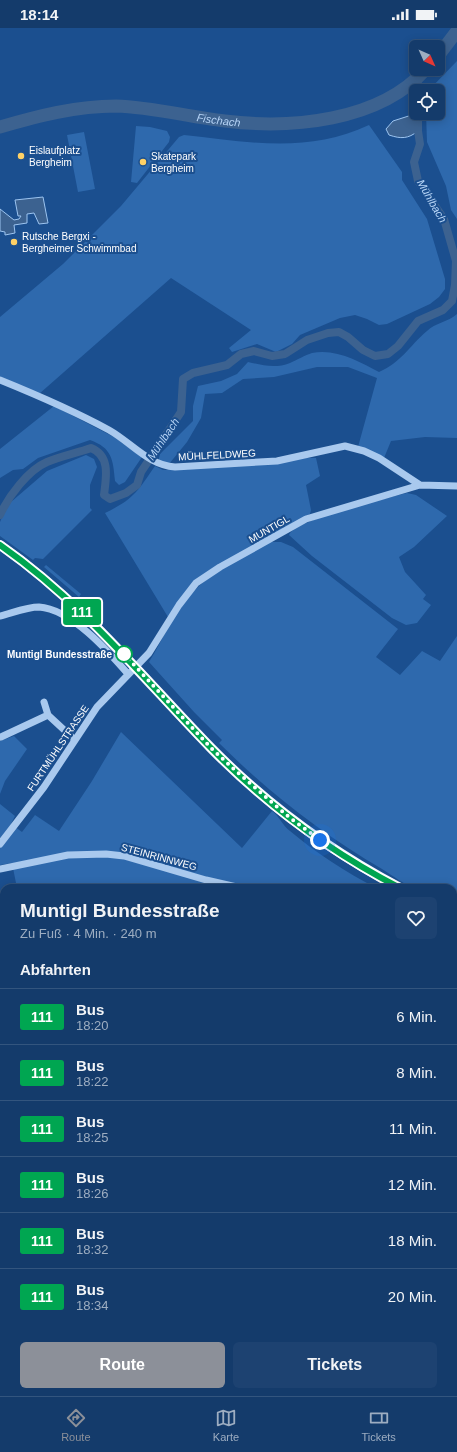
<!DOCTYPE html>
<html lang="de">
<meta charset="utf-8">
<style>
body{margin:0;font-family:Arial,sans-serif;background:#1d4271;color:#f1f3f6;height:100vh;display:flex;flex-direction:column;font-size:15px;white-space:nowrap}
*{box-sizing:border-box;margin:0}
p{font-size:13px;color:#9dadc1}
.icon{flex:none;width:22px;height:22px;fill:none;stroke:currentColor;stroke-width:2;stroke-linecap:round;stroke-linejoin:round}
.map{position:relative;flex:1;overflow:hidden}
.panel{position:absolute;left:0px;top:856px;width:457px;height:512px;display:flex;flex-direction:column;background:#143b6b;border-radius:12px 12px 0 0;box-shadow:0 2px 10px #0003,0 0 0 1px #33557e}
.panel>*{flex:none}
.badge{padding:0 8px;border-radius:3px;font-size:14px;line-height:26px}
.needle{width:26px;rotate:135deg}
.tools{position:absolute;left:409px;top:12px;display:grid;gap:8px}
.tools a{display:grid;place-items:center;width:36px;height:36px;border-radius:6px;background:#143b6b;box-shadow:0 2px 10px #0003,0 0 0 1px #33557e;font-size:20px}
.you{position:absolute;width:20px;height:20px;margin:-10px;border:3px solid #fff;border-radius:50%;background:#1a73e8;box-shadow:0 0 0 6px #1a73e833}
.map>.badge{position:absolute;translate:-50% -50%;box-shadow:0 0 0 2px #fff}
h2{padding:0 20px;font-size:15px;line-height:36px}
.round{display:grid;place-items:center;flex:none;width:42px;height:42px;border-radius:6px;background:#1d4271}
.overview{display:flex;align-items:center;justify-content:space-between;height:68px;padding:0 20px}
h1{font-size:19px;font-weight:800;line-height:30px}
.button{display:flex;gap:8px;margin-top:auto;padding:8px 20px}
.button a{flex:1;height:46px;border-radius:6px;background:#8c9099;color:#fff;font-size:16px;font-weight:800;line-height:46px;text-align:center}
.button a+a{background:#1d4271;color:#f1f3f6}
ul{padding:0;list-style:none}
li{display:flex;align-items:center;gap:12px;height:56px;padding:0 20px;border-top:1px solid #33557e}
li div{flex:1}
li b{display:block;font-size:15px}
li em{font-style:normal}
li .badge{min-width:44px;font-weight:700;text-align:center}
.status{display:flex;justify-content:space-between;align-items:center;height:28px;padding:0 20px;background:#143b6b;direction:ltr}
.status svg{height:11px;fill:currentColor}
.menu{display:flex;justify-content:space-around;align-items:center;height:56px;border-top:1px solid #33557e;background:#143b6b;font-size:11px;color:#9dadc1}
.menu a{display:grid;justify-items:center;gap:2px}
.menu .current{color:#8c9099}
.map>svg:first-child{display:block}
.green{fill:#2e69ad}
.water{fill:#3c6290;stroke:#9cc4f0}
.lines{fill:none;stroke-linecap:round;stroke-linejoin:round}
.canal{stroke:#3c6290;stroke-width:8}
.river{stroke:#3c6290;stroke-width:13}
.minor{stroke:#a9c9ee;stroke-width:7}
.major{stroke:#f0f6ff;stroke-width:10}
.line-casing{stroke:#fff;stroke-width:9}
.line{stroke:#00a651;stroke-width:6}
.walk{stroke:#fff;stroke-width:4;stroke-dasharray:0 7.2}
.poi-dot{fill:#ffd166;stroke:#1b4f8f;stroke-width:1.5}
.stop-dot{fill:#fff;stroke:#00a651;stroke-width:2}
.labels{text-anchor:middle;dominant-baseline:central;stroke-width:4;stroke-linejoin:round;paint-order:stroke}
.poi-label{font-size:10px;fill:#fff;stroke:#1b4f8f;text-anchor:start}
.street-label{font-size:10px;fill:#fff;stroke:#1b4f8f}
.stop-label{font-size:10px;font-weight:bold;fill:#fff;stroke:#1b4f8f;text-anchor:end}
.water-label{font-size:11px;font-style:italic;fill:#b5d3f5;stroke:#1b4f8f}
</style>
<div class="status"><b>18:14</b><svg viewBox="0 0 49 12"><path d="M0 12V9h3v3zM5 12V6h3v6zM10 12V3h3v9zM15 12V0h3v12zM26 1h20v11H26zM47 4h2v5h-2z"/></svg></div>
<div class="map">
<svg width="457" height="1368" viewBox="0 0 457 1368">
<rect width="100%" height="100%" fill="#1b4f8f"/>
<path class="green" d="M 457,33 L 457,191 L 451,182 L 446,158 L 427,114 L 426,85 L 438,85 L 438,63 L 428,63 Z
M 369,97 L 402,144 L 402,152 L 427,191 L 445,251 L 445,261 L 439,269 L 430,276 L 387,296 L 379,297 L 367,291 L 355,287 L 340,290 L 300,307 L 292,316 L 276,324 L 257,316 L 232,324 L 229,320 L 251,302 L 171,250 L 39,366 L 0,350 L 0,289 L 63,236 L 121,178 L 179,109 L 184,107 C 248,114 308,126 369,97 Z
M 136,98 L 150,99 L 167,103 L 170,109 L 169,114 L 137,155 L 131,154 Z
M 84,104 L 95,161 L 78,164 L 67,107 Z
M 457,286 L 457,410 L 425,409 L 391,413 L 384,430 L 358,419 L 377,350 L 348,339 L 317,339 L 274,349 L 243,351 L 222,365 L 205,366 L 201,390 L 187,414 L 169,436 L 158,434 L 160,426 L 193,393 L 193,378 L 198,358 L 221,353 L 237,346 L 248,334 C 262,337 275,341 290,335 C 297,332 305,327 312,325 C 336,320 360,334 379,344 C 402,334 409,318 427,303 C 435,295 448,294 457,286 Z
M 54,378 L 114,409 L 142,429 L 125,454 L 119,457 L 115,453 C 113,431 112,420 90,412 L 38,430 L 23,441 L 13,442 L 0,450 L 0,421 Z
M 86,427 L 94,431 L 97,439 L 90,457 L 90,480 L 92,482 L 43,531 L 35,530 L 33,532 L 0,508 L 0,494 L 9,473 L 11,474 L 47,443 Z
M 306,430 L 316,430 L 320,448 L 306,457 L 311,482 L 310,486 L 211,542 L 168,589 L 105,485 C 134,471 137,464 155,438 L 163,442 L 175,442 Z
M 407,465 L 416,467 L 447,488 L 414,519 L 399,529 L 405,544 L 426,567 L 423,571 L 431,577 L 417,595 L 406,597 L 392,590 L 312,528 L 289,507 C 294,492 388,470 407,465 Z
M 270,514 L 281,514 L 293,519 L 398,601 L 376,629 L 400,647 L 422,623 L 440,633 L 457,608 L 457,879 L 453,878 L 453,860 C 441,860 428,862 417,860 C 405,858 392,847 382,841 C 322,806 268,764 219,715 L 222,712 L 194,684 L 149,634 C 163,611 175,582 193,564 C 213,542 245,529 270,514 Z
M 46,537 L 81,566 L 79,569 L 44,539 Z
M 121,704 L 242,820 L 272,783 C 280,789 282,797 290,803 C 316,825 346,844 376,860 L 17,860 L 12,835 L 0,837 L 0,776 L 15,788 L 11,796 L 22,804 L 35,787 L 59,803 L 92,753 Z
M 14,708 L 27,721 L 5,753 L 0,766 L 0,713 Z
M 4,877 L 4,1364 L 233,1364 L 234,1368 L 0,1368 L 0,878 Z
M 453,898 L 457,900 L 457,1330 L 453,1332 Z
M 241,1364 L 452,1364 L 457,1368 L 242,1368 Z"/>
<path class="water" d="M 418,85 L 418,103 C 408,111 401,111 389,107 L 386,101 L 393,93 Z
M 43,169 L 48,195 L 39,196 L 34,185 L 27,186 L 27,195 L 14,197 L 15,205 L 5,207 L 5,204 L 0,203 L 0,181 L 14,192 L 19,191 L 21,188 L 18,188 L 15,172 Z"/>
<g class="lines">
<path class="canal" d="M 417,51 L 419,63
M 0,487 C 8,469 28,442 47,434 C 61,428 77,425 91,420 C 111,428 106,450 104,467 L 110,471 L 126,465 L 137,457 L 141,444 L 181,384 L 183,351 L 193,345 L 227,337 L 241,326 L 254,323 L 272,328 L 285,326 L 307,312 L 328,305 L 339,304 L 348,309 L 363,322 L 375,328 L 388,326 L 398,318 L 418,293 L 443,282 L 452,273 L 455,257 L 456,233 L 444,191 L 418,153 L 414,134 L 420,116 L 418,103 L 418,85"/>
<g class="river">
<path d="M 438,28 L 457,3"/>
<path id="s1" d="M 0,99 C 38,88 76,78 116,78 C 153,79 188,89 225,93 C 290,101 379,94 426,41"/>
</g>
<path class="minor" d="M 0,352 C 37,367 74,383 109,402 C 132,415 148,437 175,439 L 277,433 L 345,418 L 364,423 L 379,430 L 420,457
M 0,588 C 12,585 27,579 39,579 C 71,581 108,623 128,646
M 44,674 L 48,687
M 1,709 L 48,687 L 75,712
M 0,816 L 44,759 L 97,679 L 149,625 L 179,577 L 196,555 L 220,539 L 306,491 L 420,457 L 457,458
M 0,841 L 68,827 L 106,826 L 124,828 L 206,852 L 241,860
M 453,911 L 457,912
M 0,1141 L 4,1143
M 453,1361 L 457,1364
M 237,1364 L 238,1368"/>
<path class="major" d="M 0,517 C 82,574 142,649 211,720 C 266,776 330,823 400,860
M 453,886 L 457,888"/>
</g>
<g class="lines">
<defs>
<path id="line" d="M 0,517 C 83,575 141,648 211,720 C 266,776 330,824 400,860"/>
</defs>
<use href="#line" class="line-casing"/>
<use href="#line" class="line"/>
<path class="walk" d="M 124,626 L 211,720 L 236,743 L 290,790 L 320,812"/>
</g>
<g class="poi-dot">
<circle cx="21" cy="128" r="4"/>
<circle cx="143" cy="134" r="4"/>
<circle cx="14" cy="214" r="4"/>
</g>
<circle class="stop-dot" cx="124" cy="626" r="8"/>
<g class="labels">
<g class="poi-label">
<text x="29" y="122">Eislaufplatz<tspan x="29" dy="12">Bergheim</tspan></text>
<text x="151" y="128">Skatepark<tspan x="151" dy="12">Bergheim</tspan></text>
<text x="22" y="208">Rutsche Bergxi -<tspan x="22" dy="12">Bergheimer Schwimmbad</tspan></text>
</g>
<g class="street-label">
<text transform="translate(217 427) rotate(-3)">MÜHLFELDWEG</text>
<text transform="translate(269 501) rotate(-30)">MUNTIGL</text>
<text transform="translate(58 720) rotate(-56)">FURTMÜHLSTRASSE</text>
<text transform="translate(159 829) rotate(15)">STEINRINNWEG</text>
</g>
<g class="stop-label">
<text x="112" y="626">Muntigl Bundesstraße</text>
</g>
<g class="water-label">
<text stroke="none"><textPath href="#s1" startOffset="222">Fischach</textPath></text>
<text transform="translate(432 173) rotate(60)">Mühlbach</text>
<text transform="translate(163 411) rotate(-56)">Mühlbach</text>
</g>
</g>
</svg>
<div class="tools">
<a><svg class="needle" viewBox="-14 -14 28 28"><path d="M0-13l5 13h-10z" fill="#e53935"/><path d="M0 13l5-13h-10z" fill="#9dadc1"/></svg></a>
<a><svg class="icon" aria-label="locate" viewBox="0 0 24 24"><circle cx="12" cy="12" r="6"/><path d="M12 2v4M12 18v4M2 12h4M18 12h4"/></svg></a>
</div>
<div class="you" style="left:320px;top:812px"></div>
<b class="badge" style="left:82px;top:584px;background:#00a651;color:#fff">111</b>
<section class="panel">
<div class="overview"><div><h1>Muntigl Bundesstraße</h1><p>Zu Fuß · 4 Min. · 240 m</p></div><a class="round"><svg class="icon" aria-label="heart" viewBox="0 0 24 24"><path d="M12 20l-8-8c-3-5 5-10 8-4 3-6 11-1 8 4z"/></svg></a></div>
<h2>Abfahrten</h2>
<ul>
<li><span class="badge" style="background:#00a651;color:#fff">111</span><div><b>Bus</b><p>18:20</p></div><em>6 Min.</em></li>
<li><span class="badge" style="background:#00a651;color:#fff">111</span><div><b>Bus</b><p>18:22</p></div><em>8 Min.</em></li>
<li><span class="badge" style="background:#00a651;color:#fff">111</span><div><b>Bus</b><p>18:25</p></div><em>11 Min.</em></li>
<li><span class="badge" style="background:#00a651;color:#fff">111</span><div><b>Bus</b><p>18:26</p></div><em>12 Min.</em></li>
<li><span class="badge" style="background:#00a651;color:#fff">111</span><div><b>Bus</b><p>18:32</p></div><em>18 Min.</em></li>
<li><span class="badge" style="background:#00a651;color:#fff">111</span><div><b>Bus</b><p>18:34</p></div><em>20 Min.</em></li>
</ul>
<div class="button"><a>Route</a><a>Tickets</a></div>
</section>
</div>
<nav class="menu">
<a class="current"><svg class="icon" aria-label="directions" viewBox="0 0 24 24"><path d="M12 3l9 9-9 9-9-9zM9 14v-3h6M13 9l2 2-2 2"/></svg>Route</a>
<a><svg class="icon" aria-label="map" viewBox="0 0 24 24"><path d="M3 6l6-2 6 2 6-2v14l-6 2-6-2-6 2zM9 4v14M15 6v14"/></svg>Karte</a>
<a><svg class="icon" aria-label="tickets" viewBox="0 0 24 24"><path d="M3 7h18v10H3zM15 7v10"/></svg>Tickets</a>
</nav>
